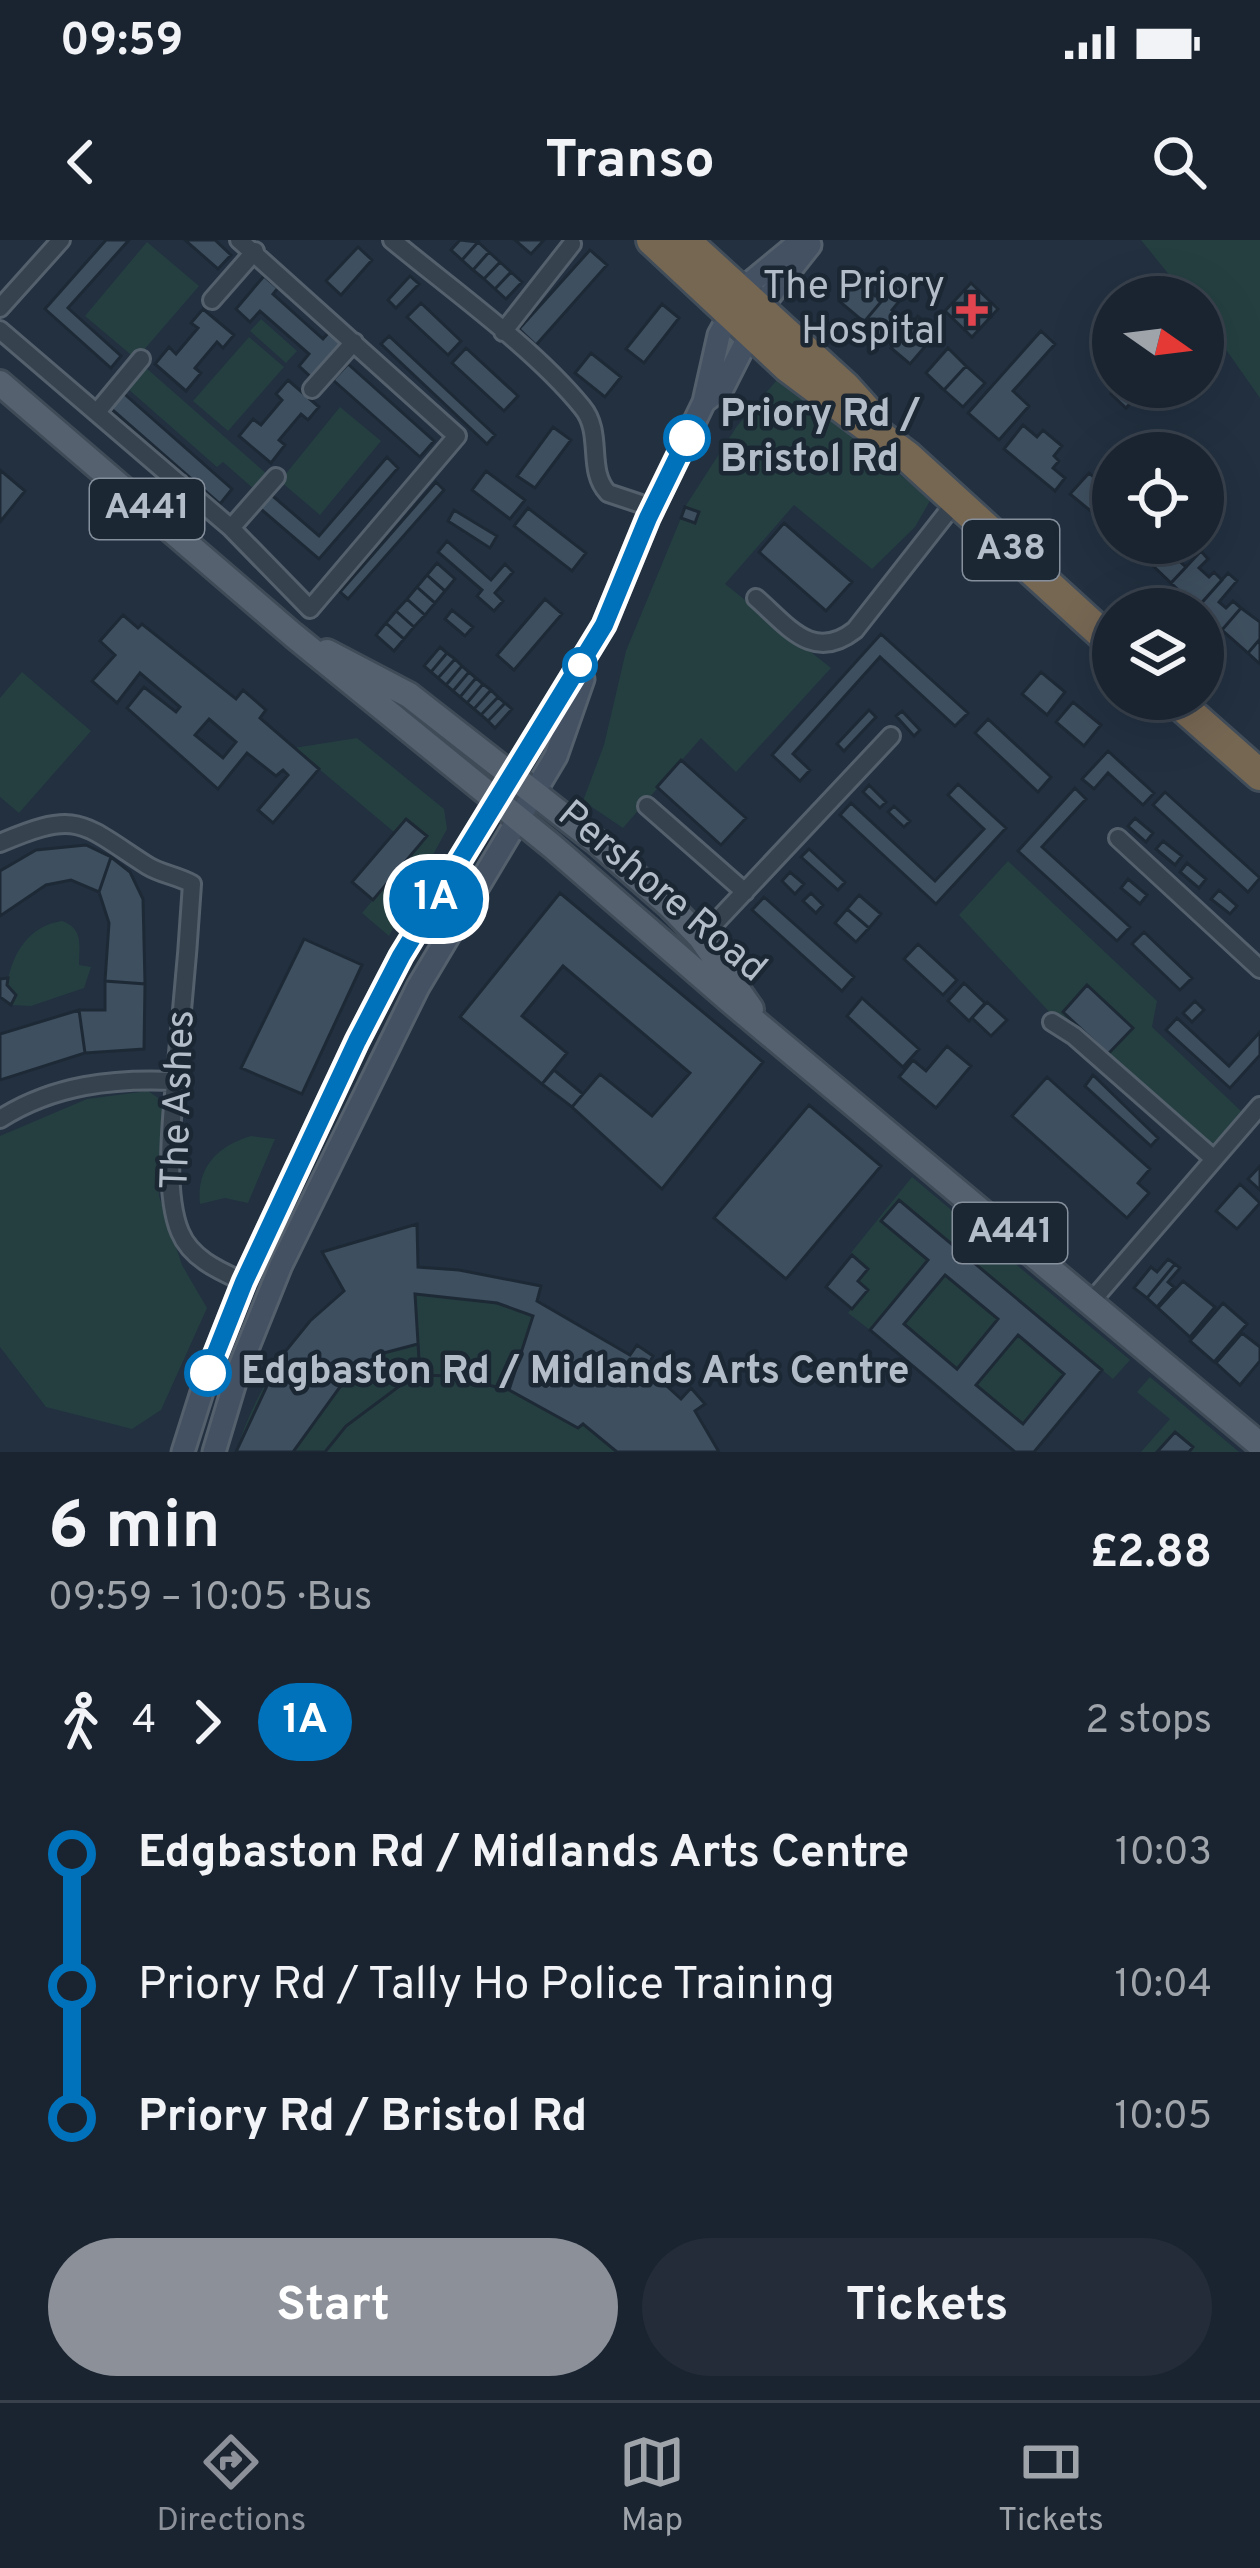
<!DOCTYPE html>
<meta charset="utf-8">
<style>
body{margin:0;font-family:Overpass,sans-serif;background:#232c38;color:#f1f3f6;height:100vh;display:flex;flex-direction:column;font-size:45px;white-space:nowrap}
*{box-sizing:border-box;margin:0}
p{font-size:39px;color:#9fa4ab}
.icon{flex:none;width:66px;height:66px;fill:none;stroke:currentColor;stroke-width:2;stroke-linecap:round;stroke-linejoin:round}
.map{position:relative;height:1212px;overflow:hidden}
.side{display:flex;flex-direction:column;background:#1a2430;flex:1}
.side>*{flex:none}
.badge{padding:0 24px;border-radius:39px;font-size:42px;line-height:78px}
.needle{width:78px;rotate:104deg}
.fabs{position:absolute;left:1092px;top:36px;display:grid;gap:24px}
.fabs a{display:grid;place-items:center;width:132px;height:132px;border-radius:50%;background:#1a2430;box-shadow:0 12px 48px #0002,0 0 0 3px #38414c;font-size:60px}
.map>.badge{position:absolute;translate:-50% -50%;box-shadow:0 0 0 6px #fff}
.legs{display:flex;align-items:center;gap:18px;height:132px;padding:0 48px;font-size:39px}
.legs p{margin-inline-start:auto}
.headline{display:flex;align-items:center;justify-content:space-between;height:204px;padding:0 48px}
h1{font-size:66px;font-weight:700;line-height:90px}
.action{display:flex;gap:24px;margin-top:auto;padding:24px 48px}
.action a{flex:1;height:138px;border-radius:72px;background:#8c9099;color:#fff;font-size:48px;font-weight:700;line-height:138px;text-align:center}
.action a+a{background:#232c38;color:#f1f3f6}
ul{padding:0 48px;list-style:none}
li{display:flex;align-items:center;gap:42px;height:132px;font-size:45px}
li i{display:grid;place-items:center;width:18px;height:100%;margin:0 15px;background:currentColor}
li i::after{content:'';width:30px;height:30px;margin:-15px;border:9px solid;border-radius:50%;background:#1a2430}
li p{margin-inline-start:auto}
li:first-child i{background:linear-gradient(#0000 50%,currentColor 0)}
li:last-child i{background:linear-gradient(currentColor 50%,#0000 0)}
.status{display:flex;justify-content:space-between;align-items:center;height:84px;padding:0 60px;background:#1a2430;direction:ltr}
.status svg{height:33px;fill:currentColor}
header{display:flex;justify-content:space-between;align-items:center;height:156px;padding:0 48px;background:#1a2430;font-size:54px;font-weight:700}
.dock{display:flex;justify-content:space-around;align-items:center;height:168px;border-top:3px solid #38414c;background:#1a2430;font-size:33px;color:#9fa4ab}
.dock a{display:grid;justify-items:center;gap:6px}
.dock .current{color:#8c9099}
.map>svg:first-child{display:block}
.green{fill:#253f41}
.building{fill:#3e4f5f;stroke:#1e2936;stroke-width:3;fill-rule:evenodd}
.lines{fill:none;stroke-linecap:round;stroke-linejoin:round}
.street-casing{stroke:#55606d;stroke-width:22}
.secondary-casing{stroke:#55606d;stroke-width:27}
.primary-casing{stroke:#404b58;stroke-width:30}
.highway-casing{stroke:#424d5a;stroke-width:36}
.street{stroke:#37424f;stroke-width:16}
.secondary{stroke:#445163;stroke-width:21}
.primary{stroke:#55616f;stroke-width:24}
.highway{stroke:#766753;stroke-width:30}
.line-1-casing{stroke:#fff;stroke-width:27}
.line-1{stroke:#0072bc;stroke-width:18}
.health-dot{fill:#e0444e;stroke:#1c2734;stroke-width:4.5}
.stop-1-dot{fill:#fff;stroke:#0072bc;stroke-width:6}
.labels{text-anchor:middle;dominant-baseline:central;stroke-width:9;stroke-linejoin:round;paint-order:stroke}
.shield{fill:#1c2734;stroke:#86909d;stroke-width:3}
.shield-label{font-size:36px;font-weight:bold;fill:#b3bdca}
.poi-label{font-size:39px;fill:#b3bdca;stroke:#1c2734;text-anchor:end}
.stop-label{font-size:39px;font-weight:bold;fill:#b3bdca;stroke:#1c2734;text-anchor:start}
.street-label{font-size:39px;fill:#b3bdca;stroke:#1c2734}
</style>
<div class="status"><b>09:59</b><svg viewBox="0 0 49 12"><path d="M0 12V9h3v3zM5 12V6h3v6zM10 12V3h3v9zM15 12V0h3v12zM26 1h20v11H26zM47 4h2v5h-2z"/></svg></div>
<header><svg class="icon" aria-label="back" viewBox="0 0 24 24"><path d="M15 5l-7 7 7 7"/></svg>Transo<svg class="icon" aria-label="search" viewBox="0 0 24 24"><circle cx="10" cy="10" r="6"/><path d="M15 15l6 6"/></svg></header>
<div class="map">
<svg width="1260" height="1212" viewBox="0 0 1260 1212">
<rect width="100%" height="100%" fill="#223040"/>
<path class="green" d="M 1141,0 L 1260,0 L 1260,158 L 1203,77 L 1203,57 L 1187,57 Z
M 147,2 L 199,46 L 136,119 L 85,76 Z
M 261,79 L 297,111 L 286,123 L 250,91 Z
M 249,97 L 284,127 L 228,191 L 193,161 Z
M 145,127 L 268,235 L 255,250 L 223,222 L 217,227 L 127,148 Z
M 778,139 L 931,259 L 915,287 L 872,329 L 794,265 L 725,344 L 831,428 L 736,532 L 701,498 L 623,588 L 583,561 L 604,505 L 626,411 L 681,278 L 698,272 L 685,267 L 737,186 Z
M 340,167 L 381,201 L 320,275 L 280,241 Z
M 22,432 L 91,491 L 19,573 L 0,557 L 0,458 Z
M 357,498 L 444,569 L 447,589 L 389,696 L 362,673 L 426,596 L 406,579 L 394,592 L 294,508 Z
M 1008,621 L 1157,761 L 1152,787 L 1241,871 L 1207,912 L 1055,778 L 959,675 Z
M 62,681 C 84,689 79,705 79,725 L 91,727 L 84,748 L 31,766 L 11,765 L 16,755 L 7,745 C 12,713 29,686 62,681 Z
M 148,851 L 161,860 L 165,870 L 159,956 L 182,1025 L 207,1068 L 161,1170 L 132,1189 L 46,1167 L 0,1107 L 0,896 L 87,859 Z
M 251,896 L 275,899 L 248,963 L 225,958 L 200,964 C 196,928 217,906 251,896 Z
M 912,937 L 1130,1120 L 1113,1139 L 899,960 L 882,981 L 928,1020 L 870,1090 L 848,1073 L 867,1050 L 858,1041 L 868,1029 L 850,1014 Z
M 417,984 L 419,1027 L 459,1030 L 541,1046 L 538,1061 L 629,1115 L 637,1105 L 653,1116 L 647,1128 L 680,1159 L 691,1148 L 705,1164 L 695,1172 L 719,1212 L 236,1212 C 256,1147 293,1095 343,1051 L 322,1012 Z
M 945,1035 L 998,1079 L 957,1129 L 904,1084 Z
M 1018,1095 L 1064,1134 L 1023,1184 L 976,1145 Z
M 1150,1137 L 1239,1212 L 1141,1212 L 1170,1179 L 1137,1152 Z"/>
<path class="building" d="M 106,0 L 129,0 L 68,68 L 121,116 L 111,128 L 45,69 Z
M 185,0 L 215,0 L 231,15 L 218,29 Z
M 460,0 L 478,2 L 462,20 L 451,10 Z
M 515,0 L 544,0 L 531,14 Z
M 478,2 L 489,12 L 473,30 L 462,20 Z
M 358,7 L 372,20 L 341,55 L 326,41 Z
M 590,10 L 607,25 L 536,105 L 519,89 Z
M 489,12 L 500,22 L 484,39 L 473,30 Z
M 500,22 L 511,32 L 495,49 L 484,39 Z
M 511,32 L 522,42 L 506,59 L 495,49 Z
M 264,36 L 278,48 L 273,54 L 323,99 L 331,90 L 344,102 L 312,138 L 299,126 L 309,114 L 260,71 L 250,82 L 236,69 Z
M 410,36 L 419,44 L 396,68 L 388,60 Z
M 890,39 L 896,44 L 864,82 L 839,61 L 857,40 L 875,56 Z
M 971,43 L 998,69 L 972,97 L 945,71 Z
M 896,44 L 906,53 L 892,70 L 901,78 L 883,99 L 864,82 Z
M 421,63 L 461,101 L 448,115 L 407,77 Z
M 662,64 L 679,78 L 644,123 L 626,109 Z
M 203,69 L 234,95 L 223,108 L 217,102 L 195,128 L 201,133 L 186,151 L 155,124 L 169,107 L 176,114 L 198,88 L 191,83 Z
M 918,76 L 928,85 L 920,95 L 929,102 L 910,124 L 891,108 Z
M 1041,91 L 1055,104 L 1013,151 L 1029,166 L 999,200 L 968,173 Z
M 389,96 L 495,195 L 487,204 L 381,104 Z
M 466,108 L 518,156 L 504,171 L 452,123 Z
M 948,108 L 966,126 L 944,150 L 926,133 Z
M 591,113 L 621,137 L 605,157 L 575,133 Z
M 348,124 L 434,201 L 420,217 L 333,140 Z
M 966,126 L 985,143 L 963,167 L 944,150 Z
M 288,140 L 319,167 L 308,180 L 301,174 L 279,200 L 285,205 L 271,223 L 239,196 L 253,179 L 261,185 L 282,160 L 276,154 Z
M 1118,147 L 1145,147 L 1126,168 L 1111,154 Z
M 121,151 L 232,249 L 220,264 L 108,166 Z
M 1023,185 L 1037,197 L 1043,190 L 1062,206 L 1054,216 L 1059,221 L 1053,228 L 1065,238 L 1055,251 L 1004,209 Z
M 553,187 L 571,200 L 535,248 L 517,236 Z
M 387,217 L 398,228 L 319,319 L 255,264 L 267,251 L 319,296 Z
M 0,230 L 25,251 L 0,282 Z
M 486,231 L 525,260 L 510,279 L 472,250 Z
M 1089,233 L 1106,248 L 1113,239 L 1113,259 L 1098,277 L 1070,254 Z
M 436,242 L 444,250 L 348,359 L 340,352 Z
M 1113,259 L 1113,291 L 1098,277 Z
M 685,267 L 699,272 L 695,283 L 681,278 Z
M 528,268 L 586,313 L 572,331 L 514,286 Z
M 454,270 L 497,296 L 490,308 L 448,281 Z
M 784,283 L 852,342 L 826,371 L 759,312 Z
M 447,301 L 491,340 L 505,324 L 513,332 L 495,353 L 503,361 L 494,371 L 477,356 L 482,350 L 438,312 Z
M 1128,303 L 1164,303 L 1148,321 Z
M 1164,303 L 1177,303 L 1169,312 L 1186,327 L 1171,343 L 1148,321 Z
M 1201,311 L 1208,319 L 1199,328 L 1209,337 L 1214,332 L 1222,340 L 1197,368 L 1171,343 Z
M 437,323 L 455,339 L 445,351 L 427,335 Z
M 1228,333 L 1237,341 L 1219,362 L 1226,368 L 1233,361 L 1241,368 L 1222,390 L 1203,369 L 1197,368 Z
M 427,335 L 445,351 L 435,363 L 417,347 Z
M 417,347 L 435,363 L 425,375 L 407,359 Z
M 407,359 L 425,375 L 414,387 L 396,371 Z
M 545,359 L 562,374 L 514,430 L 497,415 Z
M 1241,368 L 1260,382 L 1260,399 L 1248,413 L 1222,390 Z
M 452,370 L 473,387 L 465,396 L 445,379 Z
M 396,371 L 414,387 L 404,399 L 386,383 Z
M 123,375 L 138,388 L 142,384 L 236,459 L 243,450 L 266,470 L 260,478 L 319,529 L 273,583 L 258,570 L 288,535 L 283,530 L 276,536 L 247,513 L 218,549 L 127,468 L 144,447 L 176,472 L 180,467 L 140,433 L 117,463 L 92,441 L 115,415 L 100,401 ZM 209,479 L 236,502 L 223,518 L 195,495 Z
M 386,383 L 404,399 L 394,411 L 376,395 Z
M 881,394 L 968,473 L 955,486 L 880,417 L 793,514 L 810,530 L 800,541 L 772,515 Z
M 1260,399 L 1260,424 L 1248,413 Z
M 440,407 L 447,413 L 431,432 L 424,426 Z
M 447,413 L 455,419 L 438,438 L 431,432 Z
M 455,419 L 462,426 L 446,445 L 438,438 Z
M 462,426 L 469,432 L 453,451 L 446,445 Z
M 469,432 L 476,438 L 460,457 L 453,451 Z
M 1041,432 L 1065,452 L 1047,475 L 1022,454 Z
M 476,438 L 483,444 L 467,463 L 460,457 Z
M 483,444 L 491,450 L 474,469 L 467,463 Z
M 491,450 L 498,457 L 481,475 L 474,469 Z
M 498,457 L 505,463 L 488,481 L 481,475 Z
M 1073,462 L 1101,485 L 1084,506 L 1056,482 Z
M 505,463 L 512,469 L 495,488 L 488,481 Z
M 869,470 L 876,477 L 844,511 L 837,504 Z
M 902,471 L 920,490 L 914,496 L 896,476 Z
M 988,479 L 1051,537 L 1038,552 L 975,493 Z
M 1108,511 L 1154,553 L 1143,565 L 1108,533 L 1094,549 L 1082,539 Z
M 681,520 L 746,578 L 721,605 L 657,547 Z
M 958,544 L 1006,588 L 936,664 L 840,575 L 851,563 L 935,641 L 984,589 L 948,555 Z
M 869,545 L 886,562 L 880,568 L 863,552 Z
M 1075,548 L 1086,559 L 1042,607 L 1130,687 L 1117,701 L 1018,611 Z
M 1165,552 L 1260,638 L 1248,652 L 1153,565 Z
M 894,566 L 910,581 L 904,587 L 888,572 Z
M 1135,578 L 1153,593 L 1146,602 L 1128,586 Z
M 406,579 L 427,596 L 373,660 L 352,642 Z
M 1163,601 L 1182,616 L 1175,625 L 1156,609 Z
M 86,605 L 111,617 L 99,652 L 71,640 L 46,645 L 0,676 L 0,631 L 36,610 Z
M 809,609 L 845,642 L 838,650 L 801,617 Z
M 111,617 L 130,632 L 143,659 L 145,744 L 105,741 L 109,683 L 99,652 Z
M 1187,623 L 1206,639 L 1199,648 L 1180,632 Z
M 790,632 L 804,644 L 795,654 L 782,641 Z
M 1128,639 L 1147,655 L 1140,664 L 1121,648 Z
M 1219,650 L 1237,666 L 1230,674 L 1211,659 Z
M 560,653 L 763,822 L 662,949 L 572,867 L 600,834 L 652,876 L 690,833 L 563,726 L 522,776 L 567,813 L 542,844 L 460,777 Z
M 811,653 L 823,665 L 816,673 L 803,661 Z
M 859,655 L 881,674 L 869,688 L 847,669 Z
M 764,657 L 854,737 L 842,751 L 752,670 Z
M 847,669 L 869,688 L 856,702 L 835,683 Z
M 1144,692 L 1192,738 L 1180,750 L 1132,704 Z
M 304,699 L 362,725 L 302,854 L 241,828 Z
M 918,704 L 957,740 L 943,755 L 904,719 Z
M 8,738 L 7,745 L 16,755 L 11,765 L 0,757 L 0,739 Z
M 105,741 L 145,744 L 144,809 L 85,813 L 79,770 L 105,770 Z
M 964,743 L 985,763 L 969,781 L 948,761 Z
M 1087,745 L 1133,788 L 1108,814 L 1063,772 Z
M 862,758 L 919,809 L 903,827 L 847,776 Z
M 1195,761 L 1204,770 L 1192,782 L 1183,773 Z
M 987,762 L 1007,780 L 991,796 L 972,778 Z
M 79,770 L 85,813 L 0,840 L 0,794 Z
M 1177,778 L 1229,826 L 1260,792 L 1260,815 L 1230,848 L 1166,790 Z
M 947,806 L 971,826 L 936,868 L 899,837 L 913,820 L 926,831 Z
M 554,830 L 583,854 L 572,867 L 542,844 Z
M 1093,835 L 1158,898 L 1151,906 L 1085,846 Z
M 1047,837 L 1150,929 L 1138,943 L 1149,953 L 1127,978 L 1012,876 Z
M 809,865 L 881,926 L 786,1039 L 714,978 Z
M 1260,926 L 1260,950 L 1248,939 Z
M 1240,944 L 1260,963 L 1237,989 L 1216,971 Z
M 899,960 L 1102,1130 L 1034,1212 L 1015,1212 L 870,1090 L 928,1020 L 881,981 ZM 945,1035 L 998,1079 L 957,1129 L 904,1084 ZM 1018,1095 L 1064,1134 L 1023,1184 L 976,1145 Z
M 417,984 L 418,1027 L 459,1030 L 541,1046 L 537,1061 L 630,1115 L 637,1105 L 653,1116 L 647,1128 L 681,1159 L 691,1148 L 705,1164 L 695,1171 L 719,1212 L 617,1212 L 583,1184 L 578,1188 L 509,1150 L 450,1136 L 420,1135 L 418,1104 L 380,1114 L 401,1145 L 346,1186 L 325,1212 L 236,1212 L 280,1118 L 310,1081 L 344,1051 L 322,1012 Z
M 852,1015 L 868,1029 L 858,1041 L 868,1050 L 852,1069 L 826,1047 Z
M 1168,1019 L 1175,1024 L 1147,1058 L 1134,1048 L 1151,1027 L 1157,1032 Z
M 1175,1024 L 1180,1028 L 1168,1042 L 1174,1047 L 1157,1067 L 1147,1058 Z
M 1183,1041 L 1215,1067 L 1190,1097 L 1158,1068 Z
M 415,1054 L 497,1063 L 533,1076 L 509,1150 L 450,1136 L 420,1135 Z
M 1223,1063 L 1247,1084 L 1214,1122 L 1190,1101 Z
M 1242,1093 L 1260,1107 L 1260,1121 L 1240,1145 L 1216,1123 Z
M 380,1114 L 401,1145 L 346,1186 L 325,1212 L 293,1212 L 342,1144 Z
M 1175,1192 L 1193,1207 L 1189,1212 L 1157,1212 Z"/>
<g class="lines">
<defs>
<path id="street" d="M 392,0 C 451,49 534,108 582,167 C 604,193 586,230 608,253 L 653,268
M 212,60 L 255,11
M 0,68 L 61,0
M 0,90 L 231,288 L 310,369 L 457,196 L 239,0
M 503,92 L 572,4
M 312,149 L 354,102
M 97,172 L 141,119
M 153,274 L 179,243
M 231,288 L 276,237
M 756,358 C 788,386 813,423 855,390 L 957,260
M 647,566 L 745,652
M 1118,598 L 1260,729
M 0,603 C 79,569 81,583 148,626 C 161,634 178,636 192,644 C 189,693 185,742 180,791 C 176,843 160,945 180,992 C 191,1019 220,1031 244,1042
M 701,698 L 891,496
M 1052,782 L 1074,796 L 1214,919
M 0,879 C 53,845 114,838 175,841
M 1090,1063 L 1260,866"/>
<path id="secondary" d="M 704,162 L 723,147 L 768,58 L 810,5
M 183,1212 L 208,1133 L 244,1042 L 357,801 L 401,716 L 604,385 L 648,278 L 704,162 L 719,95 L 731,73 L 750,43 L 802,0
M 214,1212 L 239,1129 L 281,1025 L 418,747 L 556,516 L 583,439"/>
<path id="primary" d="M 0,143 L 293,395 L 552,606 L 729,760 L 1260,1205
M 327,412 L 409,455 L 598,603 L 670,666 L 701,698 L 751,769"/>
<path id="highway" d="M 652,0 L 788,127 L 908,217 L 1113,404
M 684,0 L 845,147 L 872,177
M 1174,459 L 1260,535"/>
</defs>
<use href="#street" class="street-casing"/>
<use href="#secondary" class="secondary-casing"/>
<use href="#primary" class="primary-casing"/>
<use href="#highway" class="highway-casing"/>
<use href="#street" class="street"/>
<use href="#secondary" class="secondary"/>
<use href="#primary" class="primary"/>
<use href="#highway" class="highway"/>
</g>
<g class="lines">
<defs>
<path id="line-1" d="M 208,1133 L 244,1042 L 357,801 L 401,716 L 604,385 L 648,278 L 687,198"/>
</defs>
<use href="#line-1" class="line-1-casing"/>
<use href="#line-1" class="line-1"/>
</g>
<path class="health-dot" d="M966 52h12v12h12v12h-12v12h-12v-12h-12v-12h12z"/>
<g class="stop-1-dot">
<circle cx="687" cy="198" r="21"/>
<circle cx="580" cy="425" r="15"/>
<circle cx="208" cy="1133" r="21"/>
</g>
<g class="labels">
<g class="shield">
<rect x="90" y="239" width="114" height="60" rx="9"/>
<rect x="963" y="280" width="96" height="60" rx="9"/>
<rect x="953" y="963" width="114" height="60" rx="9"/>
</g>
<g class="shield-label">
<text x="147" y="269">A441</text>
<text x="1011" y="310">A38</text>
<text x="1010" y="993">A441</text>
</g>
<g class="poi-label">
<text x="945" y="48">The Priory<tspan x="945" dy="45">Hospital</tspan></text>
</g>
<g class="stop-label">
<text x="720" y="176">Priory Rd /<tspan x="720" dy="45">Bristol Rd</tspan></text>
<text x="241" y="1133">Edgbaston Rd / Midlands Arts Centre</text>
</g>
<g class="street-label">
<text transform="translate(661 653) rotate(40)">Pershore Road</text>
<text transform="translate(180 860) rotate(-88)">The Ashes</text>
</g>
</g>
</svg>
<div class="fabs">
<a><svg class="needle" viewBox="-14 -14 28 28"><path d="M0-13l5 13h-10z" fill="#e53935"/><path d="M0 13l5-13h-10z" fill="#9fa4ab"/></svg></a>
<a><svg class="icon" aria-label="locate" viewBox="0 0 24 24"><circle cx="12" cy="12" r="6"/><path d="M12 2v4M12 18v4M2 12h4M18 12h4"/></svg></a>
<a><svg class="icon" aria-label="layers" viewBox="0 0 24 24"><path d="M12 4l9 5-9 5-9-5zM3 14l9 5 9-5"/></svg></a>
</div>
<b class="badge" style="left:436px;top:659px;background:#0072bc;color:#fff">1A</b>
</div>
<section class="side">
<div class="headline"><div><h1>6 min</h1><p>09:59 – 10:05 · Bus</p></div><b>£2.88</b></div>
<div class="legs"><svg class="icon" aria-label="walk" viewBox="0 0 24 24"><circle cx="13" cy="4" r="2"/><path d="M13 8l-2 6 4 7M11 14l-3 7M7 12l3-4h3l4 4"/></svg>4<svg class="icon" aria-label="forward" viewBox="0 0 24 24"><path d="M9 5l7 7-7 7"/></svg><b class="badge" style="background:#0072bc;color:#fff">1A</b><p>2 stops</p></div>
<ul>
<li><i style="color:#0072bc"></i><b>Edgbaston Rd / Midlands Arts Centre</b><p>10:03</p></li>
<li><i style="color:#0072bc"></i><span>Priory Rd / Tally Ho Police Training</span><p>10:04</p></li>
<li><i style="color:#0072bc"></i><b>Priory Rd / Bristol Rd</b><p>10:05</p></li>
</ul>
<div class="action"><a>Start</a><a>Tickets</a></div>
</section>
<nav class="dock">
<a class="current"><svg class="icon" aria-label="directions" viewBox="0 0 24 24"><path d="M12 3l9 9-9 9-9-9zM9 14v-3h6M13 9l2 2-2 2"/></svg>Directions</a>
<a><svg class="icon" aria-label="map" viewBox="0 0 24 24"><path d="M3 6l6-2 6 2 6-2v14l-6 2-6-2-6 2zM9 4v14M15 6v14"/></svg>Map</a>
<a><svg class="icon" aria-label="tickets" viewBox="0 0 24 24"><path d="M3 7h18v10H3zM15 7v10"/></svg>Tickets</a>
</nav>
